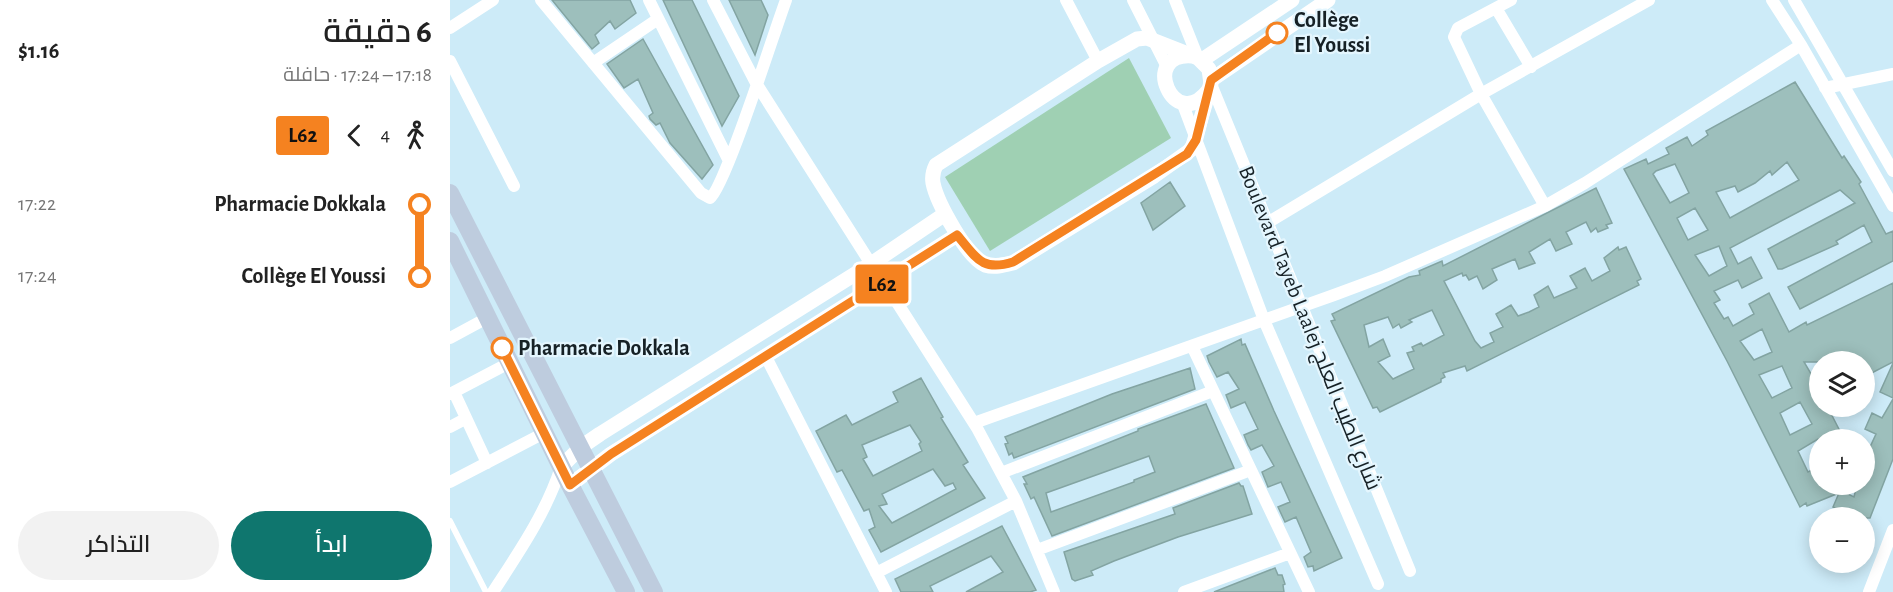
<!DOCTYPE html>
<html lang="ar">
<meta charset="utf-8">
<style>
body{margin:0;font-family:"Alegreya Sans",Cairo,sans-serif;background:#f2f2f2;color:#222;direction:rtl;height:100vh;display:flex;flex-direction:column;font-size:22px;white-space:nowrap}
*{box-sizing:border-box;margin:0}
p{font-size:20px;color:#767676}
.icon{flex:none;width:33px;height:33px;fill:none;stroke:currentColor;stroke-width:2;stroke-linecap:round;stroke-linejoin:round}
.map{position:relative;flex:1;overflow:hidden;direction:ltr}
.panel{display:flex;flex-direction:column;background:#fff;width:450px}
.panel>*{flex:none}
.badge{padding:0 12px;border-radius:4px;font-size:21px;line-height:39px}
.buttons{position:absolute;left:1359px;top:351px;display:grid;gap:12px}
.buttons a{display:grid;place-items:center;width:66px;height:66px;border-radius:50%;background:#fff;box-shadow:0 3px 15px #0003;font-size:30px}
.map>.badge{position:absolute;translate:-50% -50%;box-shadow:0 0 0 3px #fff}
.legs{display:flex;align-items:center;gap:9px;height:66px;padding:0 18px;font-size:20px}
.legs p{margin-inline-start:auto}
.summary{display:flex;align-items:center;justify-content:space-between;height:102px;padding:0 18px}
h1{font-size:33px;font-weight:600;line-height:45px}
.action{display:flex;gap:12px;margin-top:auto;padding:12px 18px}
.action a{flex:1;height:69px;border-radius:36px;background:#0f766e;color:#fff;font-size:24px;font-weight:600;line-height:69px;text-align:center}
.action a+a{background:#f2f2f2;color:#222}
ul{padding:0 18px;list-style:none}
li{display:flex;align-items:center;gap:21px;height:72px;font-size:22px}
li i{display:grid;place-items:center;width:9px;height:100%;margin:0 8px;background:currentColor}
li i::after{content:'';width:15px;height:15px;margin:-8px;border:4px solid;border-radius:50%;background:#fff}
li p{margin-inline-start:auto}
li:first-child i{background:linear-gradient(#0000 50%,currentColor 0)}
li:last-child i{background:linear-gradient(currentColor 50%,#0000 0)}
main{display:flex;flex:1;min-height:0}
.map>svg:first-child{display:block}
.green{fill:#9fd0b3}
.building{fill:#9dbfbc;stroke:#83a4a2;stroke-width:1.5;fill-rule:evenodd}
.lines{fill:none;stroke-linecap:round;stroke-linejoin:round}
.service{stroke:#fff;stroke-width:6}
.minor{stroke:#fff;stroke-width:12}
.tertiary{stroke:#fff;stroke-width:15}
.secondary{stroke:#beccde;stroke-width:18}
.line-1-casing{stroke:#fff;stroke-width:14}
.line-1{stroke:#f58220;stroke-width:9}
.stop-1-dot{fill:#fff;stroke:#f58220;stroke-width:3}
.labels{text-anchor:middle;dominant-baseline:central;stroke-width:4.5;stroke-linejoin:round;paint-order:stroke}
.stop-label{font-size:22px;font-weight:bold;fill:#162126;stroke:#e4f6fe;text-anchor:start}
.street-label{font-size:22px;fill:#162126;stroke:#e4f6fe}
</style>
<main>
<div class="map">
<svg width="1443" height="592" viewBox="0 0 1443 592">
<rect width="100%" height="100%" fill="#cdebf8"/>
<path class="green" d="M 679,58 L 721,138 L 540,251 L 495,177 Z"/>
<path class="building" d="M 102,0 L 180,0 L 186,13 L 165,29 L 160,21 L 145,35 L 149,43 L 142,49 Z
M 213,0 L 242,0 L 289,96 L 272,126 Z
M 279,0 L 311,0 L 318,15 L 305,55 Z
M 193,39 L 263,165 L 252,179 L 220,143 L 210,123 L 206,125 L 200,119 L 199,116 L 203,113 L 188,79 L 174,88 L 157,64 Z
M 1345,82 L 1392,158 L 1394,156 L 1411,182 L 1409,184 L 1436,234 L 1443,231 L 1443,261 L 1350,309 L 1338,287 L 1422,242 L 1414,225 L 1386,241 L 1388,244 L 1332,269 L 1328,269 L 1318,249 L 1405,203 L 1390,190 L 1280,248 L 1288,264 L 1301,257 L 1312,278 L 1292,288 L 1288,280 L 1264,291 L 1270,300 L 1264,303 L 1274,319 L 1278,317 L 1283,326 L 1304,314 L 1299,304 L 1319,293 L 1339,332 L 1356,322 L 1357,325 L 1443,283 L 1443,362 L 1414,377 L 1414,362 L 1354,362 L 1370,389 L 1370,406 L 1377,406 L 1393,437 L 1388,440 L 1368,439 L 1348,451 L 1358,472 L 1370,466 L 1370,484 L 1377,484 L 1404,497 L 1407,484 L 1414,484 L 1414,460 L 1426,434 L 1415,429 L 1422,413 L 1432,418 L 1443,399 L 1443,459 L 1420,518 L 1394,518 L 1397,512 L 1383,507 L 1389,493 L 1357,506 L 1356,503 L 1350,507 L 1277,361 L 1174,169 L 1196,159 L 1198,164 L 1219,154 L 1216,148 L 1237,137 L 1242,146 L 1258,135 L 1256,131 ZM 1337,162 L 1349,180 L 1280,218 L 1266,192 L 1285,186 L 1288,192 L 1305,183 L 1320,171 L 1322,175 ZM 1225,164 L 1239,193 L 1220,203 L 1203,174 L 1206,171 ZM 1245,208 L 1258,230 L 1238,240 L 1227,218 ZM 1269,246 L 1277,266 L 1259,276 L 1245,255 ZM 1312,329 L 1322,352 L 1304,360 L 1290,341 ZM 1332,366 L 1342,388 L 1322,398 L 1309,375 ZM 1350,402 L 1362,424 L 1340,435 L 1330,413 Z
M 720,182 L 735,206 L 703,230 L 691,203 Z
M 1146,188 L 1162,223 L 1156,225 L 1158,228 L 1148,232 L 1146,228 L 1141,232 L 1136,222 L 1116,232 L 1122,244 L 1106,251 L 1100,239 L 1079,252 L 1085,263 L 1069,269 L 1065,259 L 1042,269 L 1047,280 L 1033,289 L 1027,276 L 1019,280 L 1016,275 L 1013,276 L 1012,273 L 994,281 L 1025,341 L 1031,348 L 1044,342 L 1040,333 L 1053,327 L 1046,314 L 1061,305 L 1068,316 L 1079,312 L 1089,307 L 1084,295 L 1098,286 L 1104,298 L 1127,288 L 1120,276 L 1135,268 L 1142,281 L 1160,271 L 1154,258 L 1168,247 L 1169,250 L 1176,247 L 1191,279 L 1187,281 L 1189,285 L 1017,371 L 1015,366 L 993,373 L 995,377 L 991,379 L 991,382 L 930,412 L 927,407 L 923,408 L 881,321 L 885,320 L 882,314 L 959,277 L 970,275 L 969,271 L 992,261 L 993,266 ZM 982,310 L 994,335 L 973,346 L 971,343 L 962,347 L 964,351 L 957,353 L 964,369 L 943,379 L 928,362 L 940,356 L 933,339 L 919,347 L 914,325 L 938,317 L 943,328 L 949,324 L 951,328 L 962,322 L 959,320 Z
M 791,339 L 792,345 L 795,344 L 824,411 L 892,558 L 864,571 L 863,566 L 858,567 L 854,557 L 861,552 L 846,517 L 835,522 L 828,507 L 840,502 L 831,482 L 818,487 L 812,472 L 824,466 L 812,445 L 801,450 L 798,445 L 794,435 L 808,429 L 795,402 L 781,408 L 776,395 L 789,389 L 778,372 L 767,377 L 759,362 L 757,356 Z
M 1443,363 L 1443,398 L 1430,392 Z
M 740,368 L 745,389 L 564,458 L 562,453 L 559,455 L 555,444 L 558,443 L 555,437 L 662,394 Z
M 471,378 L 493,417 L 491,418 L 518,462 L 513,465 L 535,498 L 431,552 L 419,530 L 425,527 L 419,509 L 414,511 L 392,470 L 387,472 L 366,431 L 396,415 L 402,425 L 448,402 L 443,392 ZM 460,425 L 471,442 L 469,444 L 472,451 L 423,476 L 413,459 L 417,457 L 412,445 ZM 483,469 L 495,486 L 503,483 L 506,489 L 442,523 L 429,506 L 437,504 L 432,494 Z
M 756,404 L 784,468 L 602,536 L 584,497 L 581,499 L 574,484 L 577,484 L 573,477 L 688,431 L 688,429 ZM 699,456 L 705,472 L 684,480 L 684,482 L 601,512 L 596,493 Z
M 789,483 L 791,486 L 793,486 L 802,514 L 728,537 L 664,561 L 641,571 L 643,575 L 625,581 L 622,579 L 614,552 L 725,514 L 723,508 Z
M 552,526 L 586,590 L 580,592 L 516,592 L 553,572 L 541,556 L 480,586 L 483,592 L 451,592 L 445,579 Z
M 825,568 L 828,575 L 832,575 L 835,584 L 833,585 L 834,592 L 764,592 Z"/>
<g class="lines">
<path class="service" d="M 0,521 L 36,592"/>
<path class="minor" d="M 91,0 L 251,193 L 260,198 C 275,188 325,29 336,0
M 199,0 L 279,161
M 263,0 L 306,83 L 421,264
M 616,0 L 648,61
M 683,0 L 717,67
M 725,0 L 748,58
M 1061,0 L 1008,28 L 1004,37 L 1031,94 L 1095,206
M 1322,0 L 1351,45 L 1443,206
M 1344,0 L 1443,171
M 1046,8 L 1081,67
M 0,28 L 43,0
M 0,61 L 64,186
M 143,63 L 208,19
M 761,84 L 960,571
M 1375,88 L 1443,74
M 732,102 L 814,320 L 928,584
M 817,223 L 1031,94 L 1199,0
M 434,282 L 527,428 L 566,501 L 604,592
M 0,338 L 37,318
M 742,346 L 859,592
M 316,357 L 436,592
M 4,392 L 37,463
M 0,394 L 59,363
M 524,423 L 884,295 L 935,276 L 1095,206 L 1135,183 L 1351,45
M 0,427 L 15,419
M 551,473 L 763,391
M 0,482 L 94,433
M 587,550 L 801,470
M 426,573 L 566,501
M 43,592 C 69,552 96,513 111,467
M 734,592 L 840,553
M 1419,592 L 1443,530"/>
<path class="tertiary" d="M 697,38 L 748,58 L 759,69 L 761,84 L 742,149 L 704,176 L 563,263 C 553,265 545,268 535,265 C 517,257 487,203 483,183 C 482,177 483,171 486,165 L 648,61 L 687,39 Z
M 742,56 C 689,52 724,134 758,91
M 752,60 L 842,0
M 761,80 L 878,0
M 111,467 L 131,447 L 150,434 L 421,264 L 495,214
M 120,485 L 161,454 L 507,235"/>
<path class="secondary" d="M 0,193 L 204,592
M 0,241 L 120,485 L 176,592"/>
</g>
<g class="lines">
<defs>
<path id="line-1" d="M 52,348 L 120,485 L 161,454 L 507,235 C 526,257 531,272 563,262 L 737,154 L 746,140 L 761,80 L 827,33"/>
</defs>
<use href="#line-1" class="line-1-casing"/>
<use href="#line-1" class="line-1"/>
</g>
<g class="stop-1-dot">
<circle cx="827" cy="33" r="10"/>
<circle cx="52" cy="348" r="10"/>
</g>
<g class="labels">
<g class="stop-label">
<text x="844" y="20">Collège<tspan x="844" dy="25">El Youssi</tspan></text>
<text x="68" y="348">Pharmacie Dokkala</text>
</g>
<g class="street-label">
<text transform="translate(860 328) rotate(68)">Boulevard Tayeb Laalej شارع الطيب العلج</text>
</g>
</g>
</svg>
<div class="buttons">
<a><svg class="icon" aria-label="layers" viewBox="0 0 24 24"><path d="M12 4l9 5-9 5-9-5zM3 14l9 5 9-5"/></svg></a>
<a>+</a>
<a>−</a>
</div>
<b class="badge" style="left:432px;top:284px;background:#f58220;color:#111">L62</b>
</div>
<section class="panel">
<div class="summary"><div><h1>6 دقيقة</h1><p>17:18 – 17:24 · حافلة</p></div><b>$1.16</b></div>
<div class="legs"><svg class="icon" aria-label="walk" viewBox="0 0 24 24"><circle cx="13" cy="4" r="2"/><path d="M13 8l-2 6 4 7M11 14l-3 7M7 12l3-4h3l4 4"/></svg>4<svg class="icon" aria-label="back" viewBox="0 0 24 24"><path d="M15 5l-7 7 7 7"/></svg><b class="badge" style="background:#f58220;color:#111">L62</b></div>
<ul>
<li><i style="color:#f58220"></i><b>Pharmacie Dokkala</b><p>17:22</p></li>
<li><i style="color:#f58220"></i><b>Collège El Youssi</b><p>17:24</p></li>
</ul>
<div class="action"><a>ابدأ</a><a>التذاكر</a></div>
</section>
</main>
